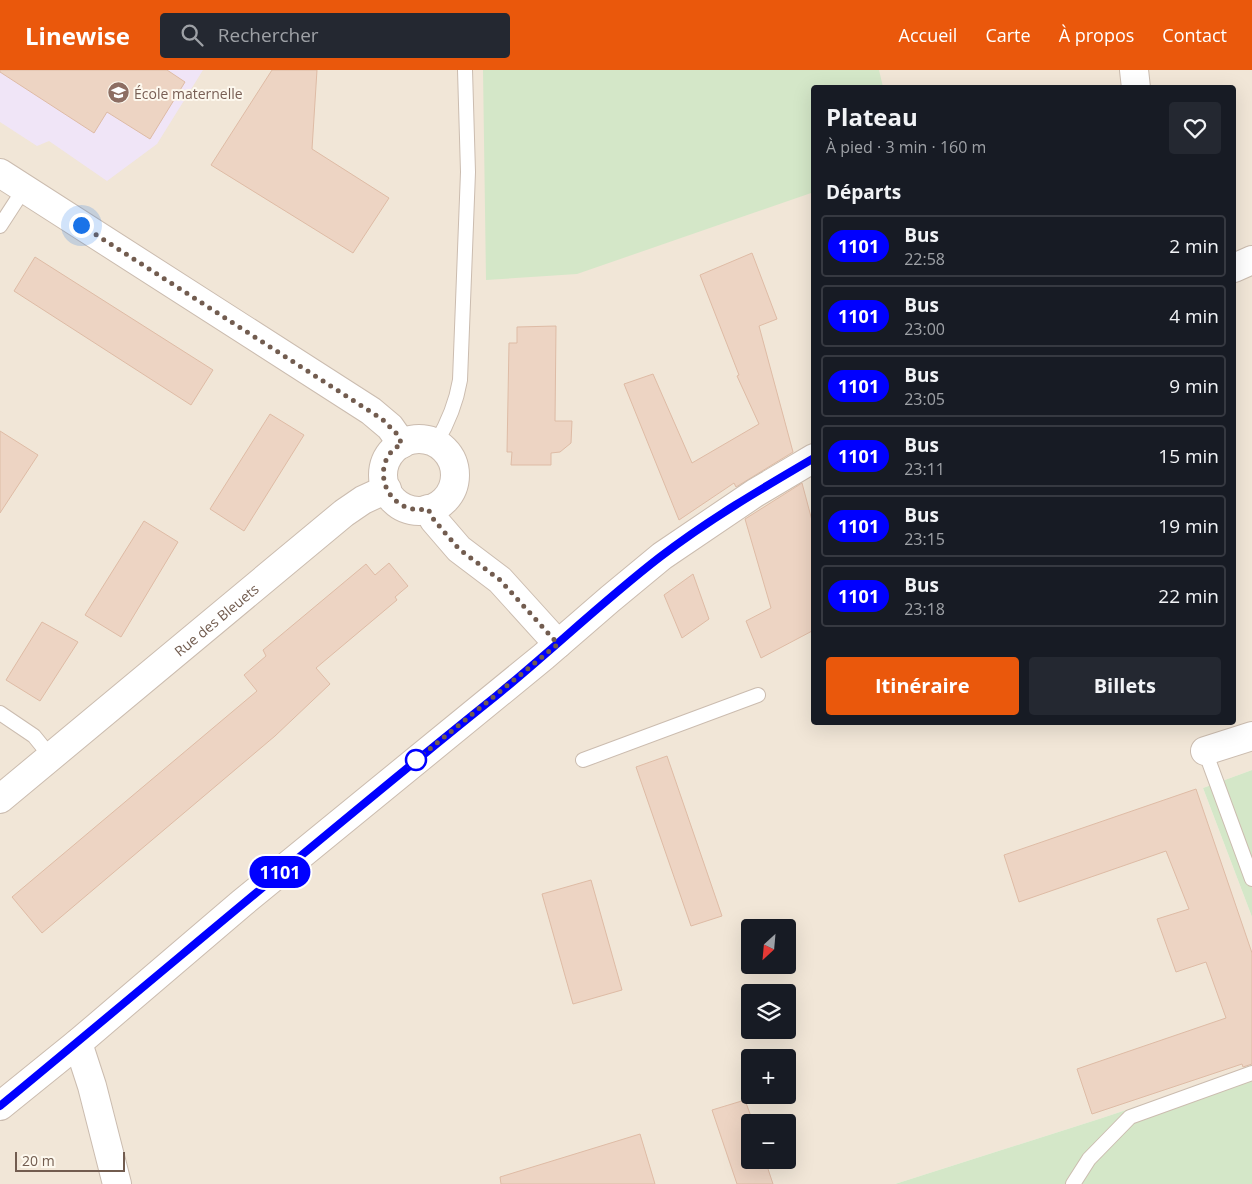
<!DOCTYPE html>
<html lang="fr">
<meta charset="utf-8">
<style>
body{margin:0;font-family:"Open Sans",sans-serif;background:#242831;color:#f1f3f6;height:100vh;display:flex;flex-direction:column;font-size:19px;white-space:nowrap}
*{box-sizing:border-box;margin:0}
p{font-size:16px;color:#9ea1a6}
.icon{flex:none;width:28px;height:28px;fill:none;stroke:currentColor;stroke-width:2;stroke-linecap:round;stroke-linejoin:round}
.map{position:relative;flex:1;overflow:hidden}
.sheet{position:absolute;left:811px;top:15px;width:425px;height:640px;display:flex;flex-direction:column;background:#171b24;border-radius:5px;box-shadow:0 5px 20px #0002}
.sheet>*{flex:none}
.badge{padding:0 10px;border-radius:16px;font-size:18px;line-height:32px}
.needle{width:32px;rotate:206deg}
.fabs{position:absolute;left:741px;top:849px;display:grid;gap:10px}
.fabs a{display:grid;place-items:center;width:55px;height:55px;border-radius:5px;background:#171b24;box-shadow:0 5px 20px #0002;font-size:25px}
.scale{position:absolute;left:15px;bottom:12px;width:110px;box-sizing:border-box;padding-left:5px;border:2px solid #725c4f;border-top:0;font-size:14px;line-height:18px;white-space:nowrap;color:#725c4f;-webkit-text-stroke:4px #fdf8ee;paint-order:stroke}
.you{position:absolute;width:25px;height:25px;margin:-12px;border:4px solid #fff;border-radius:50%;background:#1a73e8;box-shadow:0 0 0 8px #1a73e833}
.map>.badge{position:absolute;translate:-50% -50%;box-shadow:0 0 0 2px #fff}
h2{padding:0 15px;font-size:19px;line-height:45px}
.round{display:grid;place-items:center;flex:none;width:52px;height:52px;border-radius:5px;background:#242831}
.overview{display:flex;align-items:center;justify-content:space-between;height:85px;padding:0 15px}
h1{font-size:24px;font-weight:700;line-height:38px}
.action{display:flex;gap:10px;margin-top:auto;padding:10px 15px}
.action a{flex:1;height:58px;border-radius:5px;background:#ea580c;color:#fff;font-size:20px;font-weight:700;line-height:58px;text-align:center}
.action a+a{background:#242831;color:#f1f3f6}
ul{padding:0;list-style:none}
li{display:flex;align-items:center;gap:15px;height:62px;margin:0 10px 8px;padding:0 5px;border:2px solid #363941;border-radius:5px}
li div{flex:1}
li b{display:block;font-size:19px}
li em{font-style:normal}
li .badge{min-width:55px;font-weight:700;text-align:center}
header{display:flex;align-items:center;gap:30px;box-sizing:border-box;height:70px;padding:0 25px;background:#ea580c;color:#fff}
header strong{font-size:24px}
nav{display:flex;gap:28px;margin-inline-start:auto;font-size:18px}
.search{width:350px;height:45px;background:#242831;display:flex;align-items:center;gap:12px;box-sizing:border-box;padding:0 18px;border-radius:5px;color:#9ea1a6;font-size:19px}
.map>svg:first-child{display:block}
.residential{fill:#f1e6d7;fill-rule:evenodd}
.education{fill:#f0e5f7}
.green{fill:#d4e7c8}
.building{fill:#edd4c3;stroke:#debba5}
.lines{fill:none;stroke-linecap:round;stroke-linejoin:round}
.service-casing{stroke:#cbbcaf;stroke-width:16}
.minor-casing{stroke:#cbbcaf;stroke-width:30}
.service{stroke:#fff;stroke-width:14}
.minor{stroke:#fff;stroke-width:28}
.line-casing{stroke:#fff;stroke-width:11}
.line{stroke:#00f;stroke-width:8}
.walk{stroke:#725c4f;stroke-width:5;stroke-dasharray:0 9}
.stop-dot{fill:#fff;stroke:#00f;stroke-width:2.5}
.labels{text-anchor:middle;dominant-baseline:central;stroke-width:4;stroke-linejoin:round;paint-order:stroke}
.education-label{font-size:14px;fill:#785e54;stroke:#fdf8ee;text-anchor:start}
.street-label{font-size:14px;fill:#725c4f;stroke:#fdf8ee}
</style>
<header>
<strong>Linewise</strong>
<div class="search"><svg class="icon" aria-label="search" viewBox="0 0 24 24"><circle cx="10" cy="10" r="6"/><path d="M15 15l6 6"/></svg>Rechercher</div>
<nav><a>Accueil</a><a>Carte</a><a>À propos</a><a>Contact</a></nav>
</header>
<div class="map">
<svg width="1252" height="1114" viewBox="0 0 1252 1114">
<rect width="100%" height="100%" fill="#faf4e8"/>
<path class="residential" d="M 0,0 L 1252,0 L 1252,700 L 1203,718 L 1252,847 L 1252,998 L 1099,1049 L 895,1114 L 0,1114 ZM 814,18 L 1234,18 L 1234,652 L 814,652 ZM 750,858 L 788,858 L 788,895 L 750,895 ZM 750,922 L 788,922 L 788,960 L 750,960 ZM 750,988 L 788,988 L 788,1025 L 750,1025 ZM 750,1052 L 788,1052 L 788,1090 L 750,1090 Z"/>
<path class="education" d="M 0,0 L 203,0 L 157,74 L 107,111 L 49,71 L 37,76 L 0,52 Z"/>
<path class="green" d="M 483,0 L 879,0 L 883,17 L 814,18 L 814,122 L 577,204 L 486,210 Z
M 1252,700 L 1252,847 L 1203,718 Z
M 1252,998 L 1252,1114 L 895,1114 L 1099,1049 Z"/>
<path class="building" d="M 0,0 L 167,0 L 185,12 L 150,69 L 107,42 L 94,63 L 0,2 Z
M 272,0 L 317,0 L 312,79 L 389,128 L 353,183 L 211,95 Z
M 752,183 L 777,249 L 759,256 L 793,382 L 736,417 L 734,413 L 679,450 L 624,314 L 653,304 L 692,393 L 759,354 L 737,306 L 739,305 L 700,205 Z
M 35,187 L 213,300 L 191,335 L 14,221 Z
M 556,256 L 555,351 L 572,351 L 571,373 L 560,382 L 551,383 L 551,395 L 511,395 L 512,382 L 507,382 L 509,273 L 517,273 L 517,257 Z
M 270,344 L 304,365 L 244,461 L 210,439 Z
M 0,361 L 38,385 L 0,443 Z
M 802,413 L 814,458 L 814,560 L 761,588 L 746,551 L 771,538 L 745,449 Z
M 144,451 L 178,472 L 121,567 L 85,545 Z
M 389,493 L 408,516 L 395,527 L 397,530 L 316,598 L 330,614 L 275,666 L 42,863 L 12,827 L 257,621 L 244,605 L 266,586 L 263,580 L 366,494 L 375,505 Z
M 693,504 L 709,549 L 682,568 L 664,525 Z
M 42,552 L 78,572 L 40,631 L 6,610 Z
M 667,686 L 722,846 L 691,856 L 636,697 Z
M 1196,719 L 1252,883 L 1252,994 L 1243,997 L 1242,994 L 1092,1044 L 1077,999 L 1226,948 L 1206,892 L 1176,902 L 1157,849 L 1189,839 L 1166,781 L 1019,832 L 1004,785 Z
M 591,810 L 622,920 L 573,934 L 542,824 Z
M 745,1030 L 753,1052 L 750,1052 L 750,1090 L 765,1090 L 773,1114 L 737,1114 L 712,1040 Z
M 640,1064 L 655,1114 L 501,1114 L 500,1107 Z"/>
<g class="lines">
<defs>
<path id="service" d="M 0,156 L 24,119
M 436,373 C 448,353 456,334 460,310 L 468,102 L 465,0
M 0,643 L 34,666 L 51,687
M 1205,681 L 1252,809
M 583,690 L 758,625
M 1073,1114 L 1089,1089 L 1130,1047 L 1252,1003"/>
<g id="minor">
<path d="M 1134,0 L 1136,18"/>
<path d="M 0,103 L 371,341 L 390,357 L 402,374"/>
<path d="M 1234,198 L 1252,190"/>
<circle cx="419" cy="405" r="36"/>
<path d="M 428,439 L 434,450 L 459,479 L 500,510 L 558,574"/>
<path d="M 1205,681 L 1252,666"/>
<path id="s1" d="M 0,729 L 344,443 L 363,430 L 387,419"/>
<path d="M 78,973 L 92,1016 L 117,1114"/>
<path d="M 0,1036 L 78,973 L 242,833 L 543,587 L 610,529 L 662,486 L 755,423 L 814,388"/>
</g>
</defs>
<use href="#service" class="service-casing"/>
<use href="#minor" class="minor-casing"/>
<use href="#service" class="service"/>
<use href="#minor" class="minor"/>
</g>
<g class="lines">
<defs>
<path id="line" d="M 0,1036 C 165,900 329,760 496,626 C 551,581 603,531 660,487 C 708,450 761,419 814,388"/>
</defs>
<use href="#line" class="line-casing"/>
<use href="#line" class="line"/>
<path class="walk" d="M 81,155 L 382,349 L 396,363 L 402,374 C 368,390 383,446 428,439 L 434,450 L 459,479 L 500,510 L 558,574 L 409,696 L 416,690"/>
</g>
<defs>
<symbol id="school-disc" viewBox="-11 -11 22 22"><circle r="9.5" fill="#8d6e63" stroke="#fdf8ee"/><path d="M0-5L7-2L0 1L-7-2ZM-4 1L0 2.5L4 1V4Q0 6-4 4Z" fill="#fff"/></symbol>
</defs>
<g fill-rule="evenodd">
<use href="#school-disc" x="106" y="10" width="25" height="25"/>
</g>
<circle class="stop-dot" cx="416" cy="690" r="10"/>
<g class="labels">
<g class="education-label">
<text x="134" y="23">École maternelle</text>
</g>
<g class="street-label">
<text stroke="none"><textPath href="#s1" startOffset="281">Rue des Bleuets</textPath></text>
</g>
</g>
</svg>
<div class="fabs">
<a><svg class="needle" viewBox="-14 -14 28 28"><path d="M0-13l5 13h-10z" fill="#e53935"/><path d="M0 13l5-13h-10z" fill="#9ea1a6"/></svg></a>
<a><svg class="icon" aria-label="layers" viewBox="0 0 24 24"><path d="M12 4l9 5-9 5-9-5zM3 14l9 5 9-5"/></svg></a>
<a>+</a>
<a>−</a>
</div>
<div class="scale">20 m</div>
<div class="you" style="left:81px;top:155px"></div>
<b class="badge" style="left:280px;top:802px;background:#00f;color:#fff">1101</b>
<section class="sheet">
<div class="overview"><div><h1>Plateau</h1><p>À pied · 3 min · 160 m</p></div><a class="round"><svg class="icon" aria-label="heart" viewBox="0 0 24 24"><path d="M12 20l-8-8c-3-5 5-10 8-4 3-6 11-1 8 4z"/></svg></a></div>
<h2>Départs</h2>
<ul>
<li><span class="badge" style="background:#00f;color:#fff">1101</span><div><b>Bus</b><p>22:58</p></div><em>2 min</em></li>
<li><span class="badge" style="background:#00f;color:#fff">1101</span><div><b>Bus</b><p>23:00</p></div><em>4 min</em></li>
<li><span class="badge" style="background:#00f;color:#fff">1101</span><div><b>Bus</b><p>23:05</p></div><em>9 min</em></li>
<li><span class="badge" style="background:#00f;color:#fff">1101</span><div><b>Bus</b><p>23:11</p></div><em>15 min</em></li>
<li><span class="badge" style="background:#00f;color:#fff">1101</span><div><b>Bus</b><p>23:15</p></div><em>19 min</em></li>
<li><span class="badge" style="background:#00f;color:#fff">1101</span><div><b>Bus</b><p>23:18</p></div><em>22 min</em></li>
</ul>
<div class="action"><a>Itinéraire</a><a>Billets</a></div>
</section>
</div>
